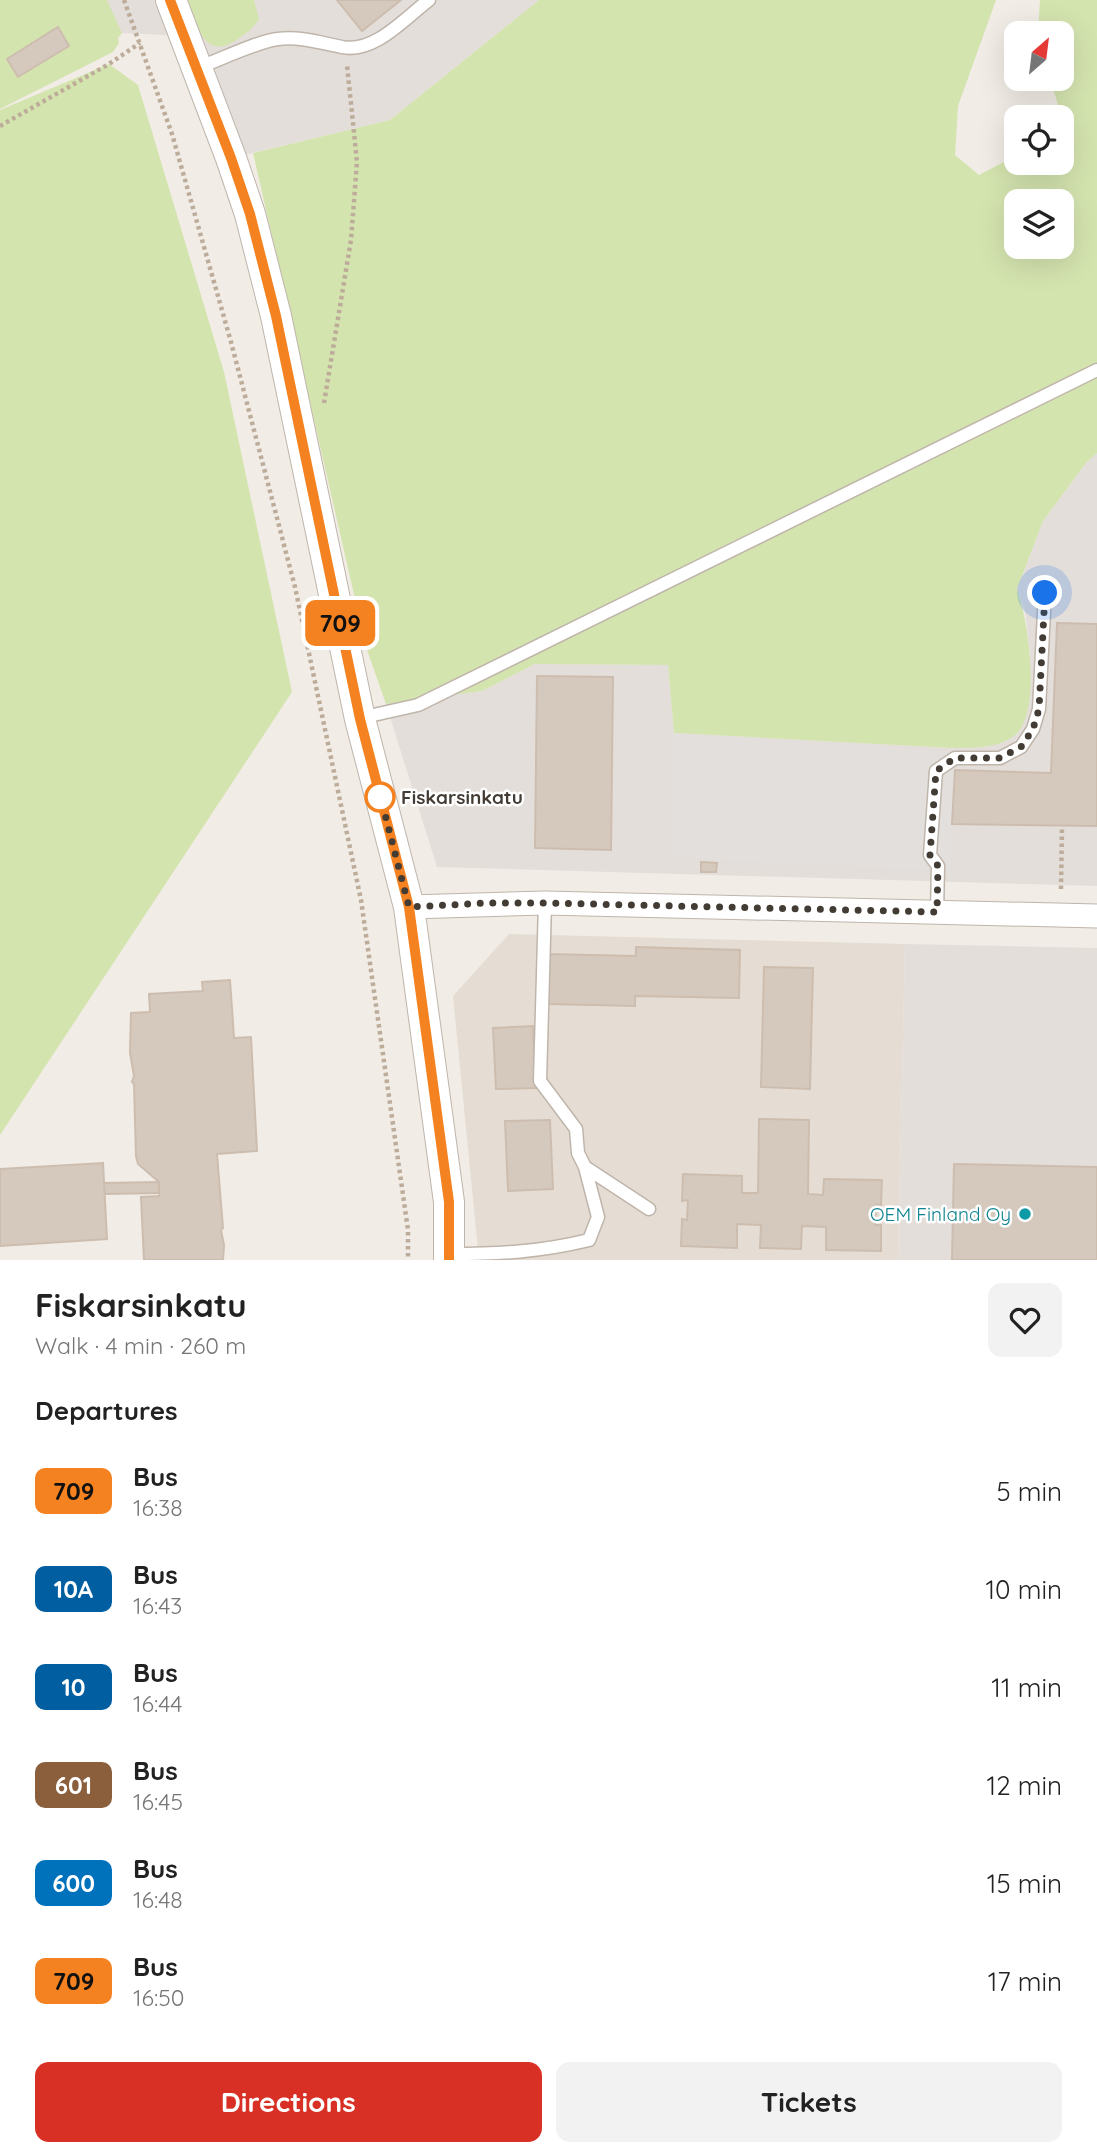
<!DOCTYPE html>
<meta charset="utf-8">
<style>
body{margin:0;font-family:Quicksand,sans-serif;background:#f2f2f2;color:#222;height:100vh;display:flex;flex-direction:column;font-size:26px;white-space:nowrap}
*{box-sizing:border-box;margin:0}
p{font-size:23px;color:#767676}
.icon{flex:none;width:38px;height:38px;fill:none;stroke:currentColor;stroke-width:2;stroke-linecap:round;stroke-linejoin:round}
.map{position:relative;height:1260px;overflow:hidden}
.sheet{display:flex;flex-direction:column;background:#fff;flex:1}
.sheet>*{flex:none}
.badge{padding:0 14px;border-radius:10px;font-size:24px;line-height:46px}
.needle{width:46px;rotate:28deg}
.tools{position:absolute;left:1004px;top:21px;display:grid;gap:14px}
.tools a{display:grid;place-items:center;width:70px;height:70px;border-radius:14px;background:#fff;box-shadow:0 7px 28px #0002;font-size:35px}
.you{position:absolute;width:35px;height:35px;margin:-18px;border:5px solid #fff;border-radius:50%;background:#1a73e8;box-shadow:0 0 0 10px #1a73e833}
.map>.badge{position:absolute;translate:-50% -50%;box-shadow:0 0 0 4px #fff}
h2{padding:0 35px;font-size:26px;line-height:63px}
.round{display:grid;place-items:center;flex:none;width:74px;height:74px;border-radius:14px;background:#f2f2f2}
.summary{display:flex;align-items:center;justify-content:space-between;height:119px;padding:0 35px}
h1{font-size:33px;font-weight:800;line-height:52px}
.button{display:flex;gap:14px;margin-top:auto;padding:14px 35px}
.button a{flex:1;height:80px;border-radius:14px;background:#d93025;color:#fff;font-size:28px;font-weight:800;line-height:80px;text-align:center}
.button a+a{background:#f2f2f2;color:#222}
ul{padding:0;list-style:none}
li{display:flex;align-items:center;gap:21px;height:98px;padding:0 35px}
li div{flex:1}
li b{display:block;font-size:26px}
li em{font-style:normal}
li .badge{min-width:77px;font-weight:700;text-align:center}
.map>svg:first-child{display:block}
.residential{fill:#e5ddd3}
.industrial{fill:#e4deda}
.green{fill:#d4e4af;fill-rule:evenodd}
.parking{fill:#e2dfdd}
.building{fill:#d5c9be;stroke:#cdbdaf;stroke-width:2}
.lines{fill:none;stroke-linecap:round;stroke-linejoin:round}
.service-casing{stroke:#bfb5ab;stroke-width:15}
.minor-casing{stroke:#bfb5ab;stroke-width:25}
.tertiary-casing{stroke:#bfb5ab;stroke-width:32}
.path{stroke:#bdac9a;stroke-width:4.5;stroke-dasharray:3.5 3.5;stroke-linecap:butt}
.service{stroke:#fff;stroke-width:12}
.minor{stroke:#fff;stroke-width:23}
.tertiary{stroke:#fff;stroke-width:30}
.line-casing{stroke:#fff;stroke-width:16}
.line{stroke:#f58220;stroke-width:10}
.walk{stroke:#433c35;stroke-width:7;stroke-dasharray:0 12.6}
.stop-dot{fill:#fff;stroke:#f58220;stroke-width:3.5}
.culture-dot{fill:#0f9aa8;stroke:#fff;stroke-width:2.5}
.labels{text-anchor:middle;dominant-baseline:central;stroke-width:5;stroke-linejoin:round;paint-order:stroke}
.stop-label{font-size:19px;font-weight:bold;fill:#433c35;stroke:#fff;text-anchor:start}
.culture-label{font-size:19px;fill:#0d838f;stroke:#fff;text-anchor:end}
</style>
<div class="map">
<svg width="1097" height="1260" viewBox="0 0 1097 1260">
<rect width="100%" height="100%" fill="#f1ece5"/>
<path class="residential" d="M 509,934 L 905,944 L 898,1260 L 479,1260 L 453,996 Z"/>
<path class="industrial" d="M 0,0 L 539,0 L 390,120 L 231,158 L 185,36 L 122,33 Z
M 1097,453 L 1097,886 L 437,867 L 386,704 L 482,691 L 535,664 L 668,665 L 674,733 L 951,748 L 986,747 L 1003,742 L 1017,734 L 1030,655 L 1025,611 L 1017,589 L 1043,521 L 1086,463 Z
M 905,944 L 1097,948 L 1097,1260 L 898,1260 Z"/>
<path class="green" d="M 0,0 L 107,0 L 122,33 L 118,38 L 119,43 L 113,52 L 0,109 Z
M 186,0 L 254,0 L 259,19 C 252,30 246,34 235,41 C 204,61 196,23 186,0 Z
M 539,0 L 996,0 L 958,106 L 955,155 L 979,175 L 1017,155 L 1017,163 L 1062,163 L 1062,117 L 1053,117 L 1059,108 L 1050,79 L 1062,79 L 1062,33 L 1038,33 L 1040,0 L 1097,0 L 1097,453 L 1086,463 L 1043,521 L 1017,589 C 1028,619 1043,714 1014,736 C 996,749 972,748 951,748 L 674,733 L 668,665 L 535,664 L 482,691 L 386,704 L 366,647 L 253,153 L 390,120 ZM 1017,201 L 1062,201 L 1062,247 L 1017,247 Z
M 109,64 L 138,85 L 224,372 L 292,692 L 0,1135 L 0,110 Z"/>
<path class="parking" d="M 674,733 L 953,752 L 955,770 L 950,869 L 922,870 L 670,857 Z"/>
<path class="building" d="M 337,0 L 401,0 L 362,31 Z
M 58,27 L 69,46 L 18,77 L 7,59 Z
M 1057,623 L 1097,624 L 1097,826 L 952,824 L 955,770 L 1051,773 Z
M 537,676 L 613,677 L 611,850 L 535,848 Z
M 701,862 L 717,863 L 716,872 L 701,872 Z
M 636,947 L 740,950 L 739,998 L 635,996 L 635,1006 L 547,1004 L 548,954 L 636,956 Z
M 764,967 L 813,968 L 810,1089 L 761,1087 Z
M 230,980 L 234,1038 L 251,1037 L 257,1151 L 217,1154 L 223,1228 L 221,1230 L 224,1245 L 223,1260 L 144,1260 L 141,1197 L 159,1196 L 159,1182 L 138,1164 L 136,1156 L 134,1084 L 132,1082 L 134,1076 L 130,1053 L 131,1013 L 150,1012 L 149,994 L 203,991 L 202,982 Z
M 533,1026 L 536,1088 L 496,1089 L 493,1028 Z
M 759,1119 L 809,1120 L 808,1194 L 823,1195 L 824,1179 L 882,1180 L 881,1205 L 876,1205 L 875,1225 L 881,1225 L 881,1251 L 826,1250 L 826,1227 L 802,1226 L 801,1249 L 760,1248 L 761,1225 L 737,1224 L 737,1248 L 681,1246 L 682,1219 L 687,1220 L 688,1200 L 682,1201 L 683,1174 L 742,1176 L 742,1193 L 758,1193 Z
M 550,1120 L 553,1189 L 508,1191 L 505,1121 Z
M 103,1163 L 107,1239 L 0,1246 L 0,1169 Z
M 954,1164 L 1097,1167 L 1097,1260 L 952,1260 Z
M 159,1182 L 159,1193 L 105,1194 L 104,1183 Z"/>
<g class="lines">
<defs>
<path id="service" d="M 197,68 C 220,60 255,42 278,39 C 300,36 321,43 342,47 C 374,54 405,18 429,0
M 360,718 L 418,705 L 1097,370
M 545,903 L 540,1081 L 576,1129 L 578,1153 L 585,1167 L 649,1209
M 937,912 L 938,866 L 930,855 L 936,771 L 955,758 L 1000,758 L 1021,747 L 1033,729 L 1039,709 L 1045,593
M 450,1254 C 499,1254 540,1252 589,1240 L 598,1217 L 585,1167"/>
<path id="minor" d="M 409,907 L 545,903 L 1097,916"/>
<path id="tertiary" d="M 171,0 L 231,158 L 250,214 L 276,316 L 360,719 L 409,907 L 449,1202 L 449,1260"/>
</defs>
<use href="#service" class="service-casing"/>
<use href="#minor" class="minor-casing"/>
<use href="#tertiary" class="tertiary-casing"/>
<path class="path" d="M 124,0 L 172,134 L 231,342 L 295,587 L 361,900 L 408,1230 L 408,1260
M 0,126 L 109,64 L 140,43
M 324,403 L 351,240 L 357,162 L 347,65
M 1061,889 L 1062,826"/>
<use href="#service" class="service"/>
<use href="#minor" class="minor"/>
<use href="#tertiary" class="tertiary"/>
</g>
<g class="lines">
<defs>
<path id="line" d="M 170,0 L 231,158 L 250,214 L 276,316 L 360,719 L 409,907 L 449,1202 L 449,1260"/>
</defs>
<use href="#line" class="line-casing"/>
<use href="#line" class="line"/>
<path class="walk" d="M 380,797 L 380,795 L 409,907 L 487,903 L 545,903 L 937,912 L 938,866 L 930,855 L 936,771 L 955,758 L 1000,758 L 1021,747 L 1033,729 L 1039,709 L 1045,593"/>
</g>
<circle class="stop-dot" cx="380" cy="797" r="14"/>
<circle class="culture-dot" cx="1025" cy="1214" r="7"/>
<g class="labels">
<g class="stop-label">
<text x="401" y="797">Fiskarsinkatu</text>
</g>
<g class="culture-label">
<text x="1011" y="1214">OEM Finland Oy</text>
</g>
</g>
</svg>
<div class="tools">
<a><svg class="needle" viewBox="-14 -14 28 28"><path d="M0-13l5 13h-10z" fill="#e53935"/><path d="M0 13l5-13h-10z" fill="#767676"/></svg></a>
<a><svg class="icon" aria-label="locate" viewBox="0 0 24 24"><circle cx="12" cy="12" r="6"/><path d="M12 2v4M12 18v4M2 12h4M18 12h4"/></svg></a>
<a><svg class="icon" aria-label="layers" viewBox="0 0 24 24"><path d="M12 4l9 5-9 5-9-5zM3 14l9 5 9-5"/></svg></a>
</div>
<div class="you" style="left:1045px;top:593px"></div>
<b class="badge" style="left:340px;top:623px;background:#f58220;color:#111">709</b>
</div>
<section class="sheet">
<div class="summary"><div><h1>Fiskarsinkatu</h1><p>Walk · 4 min · 260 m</p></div><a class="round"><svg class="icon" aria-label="heart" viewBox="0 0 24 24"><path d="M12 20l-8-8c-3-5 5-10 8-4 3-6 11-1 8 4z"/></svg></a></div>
<h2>Departures</h2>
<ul>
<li><span class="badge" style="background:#f58220;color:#111">709</span><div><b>Bus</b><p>16:38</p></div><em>5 min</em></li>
<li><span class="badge" style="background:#005ea1;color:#fff">10A</span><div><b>Bus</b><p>16:43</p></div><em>10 min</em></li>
<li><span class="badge" style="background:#005ea1;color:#fff">10</span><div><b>Bus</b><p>16:44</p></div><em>11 min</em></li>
<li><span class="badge" style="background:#8b5e3c;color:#fff">601</span><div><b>Bus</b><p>16:45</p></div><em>12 min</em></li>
<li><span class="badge" style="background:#0072bc;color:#fff">600</span><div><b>Bus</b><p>16:48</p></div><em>15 min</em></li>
<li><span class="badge" style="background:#f58220;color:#111">709</span><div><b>Bus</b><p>16:50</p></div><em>17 min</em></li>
</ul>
<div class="button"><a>Directions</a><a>Tickets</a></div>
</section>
